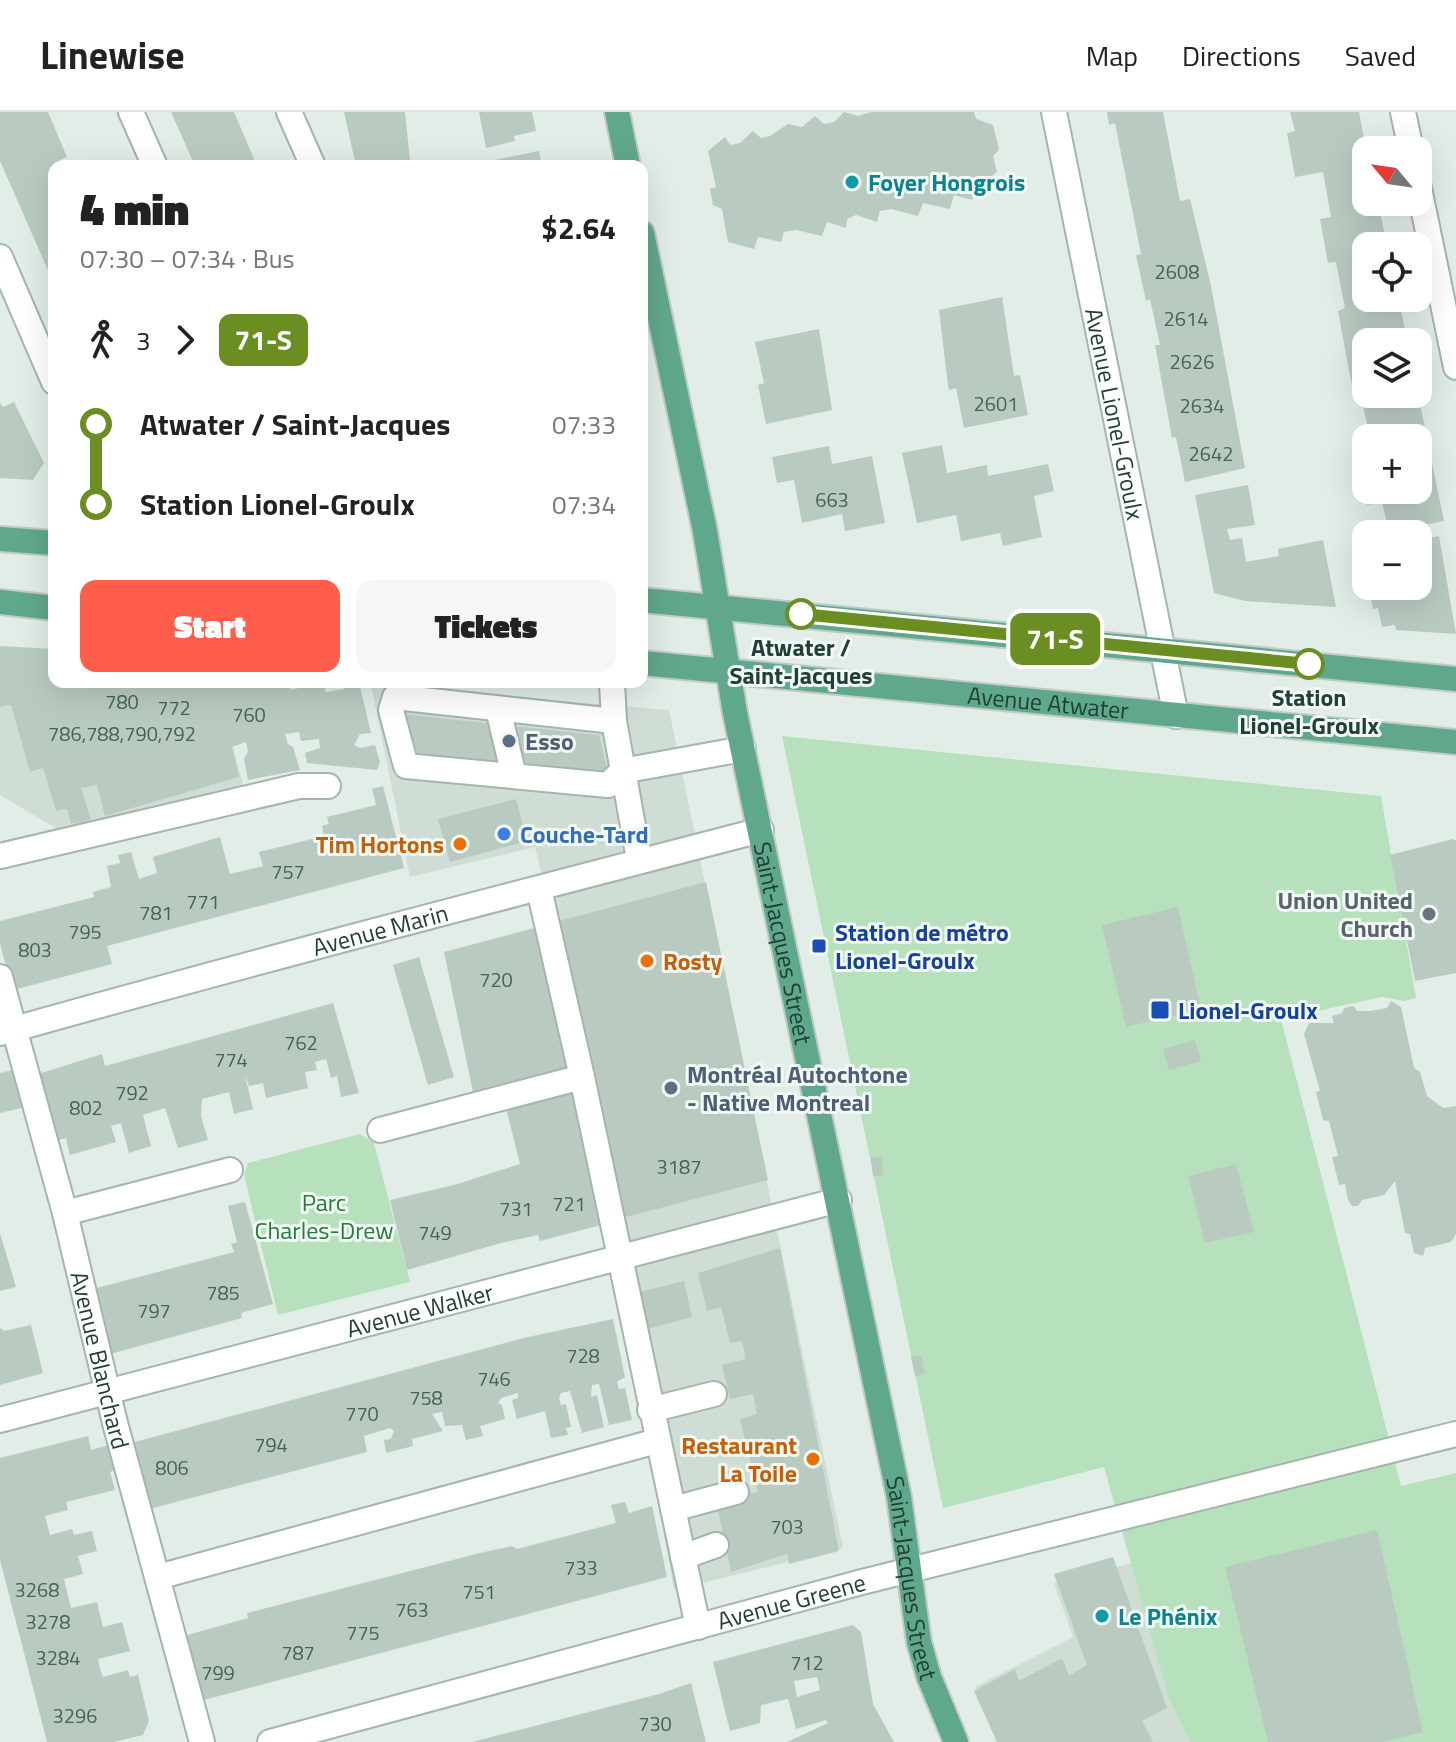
<!DOCTYPE html>
<meta charset="utf-8">
<style>
body{margin:0;font-family:"Titillium Web",sans-serif;background:#f6f6f6;color:#222;height:100vh;display:flex;flex-direction:column;font-size:30px;white-space:nowrap}
*{box-sizing:border-box;margin:0}
p{font-size:26px;color:#767676}
.icon{flex:none;width:44px;height:44px;fill:none;stroke:currentColor;stroke-width:2;stroke-linecap:round;stroke-linejoin:round}
.map{position:relative;flex:1;overflow:hidden}
.sheet{position:absolute;left:48px;top:48px;width:600px;height:528px;display:flex;flex-direction:column;background:#fff;border-radius:16px;box-shadow:0 8px 32px #0002}
.sheet>*{flex:none}
.badge{padding:0 16px;border-radius:12px;font-size:28px;line-height:52px}
.needle{width:52px;rotate:299deg}
.fabs{position:absolute;left:1352px;top:24px;display:grid;gap:16px}
.fabs a{display:grid;place-items:center;width:80px;height:80px;border-radius:16px;background:#fff;box-shadow:0 8px 32px #0002;font-size:40px}
.map>.badge{position:absolute;translate:-50% -50%;box-shadow:0 0 0 4px #fff}
.legs{display:flex;align-items:center;gap:12px;height:88px;padding:0 32px;font-size:26px}
.legs p{margin-inline-start:auto}
.headline{display:flex;align-items:center;justify-content:space-between;height:136px;padding:0 32px}
h1{font-size:44px;font-weight:800;line-height:60px}
.button{display:flex;gap:16px;margin-top:auto;padding:16px 32px}
.button a{flex:1;height:92px;border-radius:16px;background:#ff5e4d;color:#fff;font-size:32px;font-weight:800;line-height:92px;text-align:center}
.button a+a{background:#f6f6f6;color:#222}
ul{padding:0 32px;list-style:none}
li{display:flex;align-items:center;gap:28px;height:80px;font-size:30px}
li i{display:grid;place-items:center;width:12px;height:100%;margin:0 10px;background:currentColor}
li i::after{content:'';width:20px;height:20px;margin:-10px;border:6px solid;border-radius:50%;background:#fff}
li p{margin-inline-start:auto}
li:first-child i{background:linear-gradient(#0000 50%,currentColor 0)}
li:last-child i{background:linear-gradient(currentColor 50%,#0000 0)}
header{display:flex;align-items:center;gap:48px;box-sizing:border-box;height:112px;padding:0 40px;background:#fff;border-bottom:2px solid #e0e0e0}
header strong{font-size:38px}
nav{display:flex;gap:44px;margin-inline-start:auto;font-size:28px}
.map>svg:first-child{display:block}
.built{fill:#cfddd5}
.green{fill:#b7e1bc}
.building{fill:#b9cbc1;fill-rule:evenodd}
.lines{fill:none;stroke-linecap:round;stroke-linejoin:round}
.minor-casing{stroke:#a3b6ac;stroke-width:28}
.major-casing{stroke:#c0cac6;stroke-width:28}
.minor{stroke:#fff;stroke-width:24}
.major{stroke:#60a88b;stroke-width:24}
.line-1-casing{stroke:#fff;stroke-width:18}
.line-1{stroke:#6b8e23;stroke-width:12}
.culture-dot{fill:#0f9aa8;stroke:#f2f9f4;stroke-width:3}
.stop-1-dot{fill:#fff;stroke:#6b8e23;stroke-width:4}
.service-dot{fill:#5c6f8a;stroke:#f2f9f4;stroke-width:3}
.shop-dot{fill:#3f7fe0;stroke:#f2f9f4;stroke-width:3}
.food-dot{fill:#e8710a;stroke:#f2f9f4;stroke-width:3}
.worship-dot{fill:#6b7280;stroke:#f2f9f4;stroke-width:3}
.transit-dot{fill:#1a4fb4;stroke:#f2f9f4;stroke-width:3}
.labels{text-anchor:middle;dominant-baseline:central;stroke-width:6;stroke-linejoin:round;paint-order:stroke}
.number-label{font-size:20px;fill:#466356}
.culture-label{font-size:24px;font-weight:bold;fill:#0d838f;stroke:#f2f9f4;text-anchor:start}
.street-label{font-size:24px;fill:#1f4032;stroke:#f2f9f4}
.stop-label{font-size:24px;font-weight:bold;fill:#1f4032;stroke:#f2f9f4}
.service-label{font-size:24px;font-weight:bold;fill:#4e5e75;stroke:#f2f9f4;text-anchor:start}
.shop-label{font-size:24px;font-weight:bold;fill:#366cbe;stroke:#f2f9f4;text-anchor:start}
.food-label{font-size:24px;font-weight:bold;fill:#c56008;stroke:#f2f9f4;text-anchor:end}
.worship-label{font-size:24px;font-weight:bold;fill:#5b616d;stroke:#f2f9f4;text-anchor:end}
.transit-label{font-size:24px;font-weight:bold;fill:#164399;stroke:#f2f9f4;text-anchor:start}
.park-label{font-size:24px;fill:#247c39;stroke:#f2f9f4}
</style>
<header>
<strong>Linewise</strong>
<nav><a>Map</a><a>Directions</a><a>Saved</a></nav>
</header>
<div class="map">
<svg width="1456" height="1630" viewBox="0 0 1456 1630">
<rect width="100%" height="100%" fill="#e1ede6"/>
<path class="built" d="M 0,537 L 54,570 L 216,570 L 247,688 L 79,730 L 0,683 Z
M 371,573 L 669,598 L 843,1436 L 674,1478 L 554,811 L 535,735 L 410,765 Z
M 1132,1451 L 1169,1587 L 1190,1630 L 1003,1630 L 975,1575 L 1073,1525 L 1054,1471 Z"/>
<path class="green" d="M 782,624 L 1381,684 L 1416,886 L 1404,889 L 1382,885 L 1281,907 L 1401,1374 L 1456,1361 L 1456,1630 L 1190,1630 L 1169,1587 L 1104,1355 L 943,1396 Z
M 360,1022 L 374,1031 L 410,1170 L 278,1203 L 244,1063 L 248,1051 Z"/>
<path class="building" d="M 0,0 L 48,0 L 67,45 L 60,48 L 62,54 L 54,54 L 54,163 L 51,165 L 0,49 Z
M 171,0 L 234,0 L 257,54 L 195,54 Z
M 344,0 L 405,0 L 410,48 L 356,54 Z
M 479,0 L 532,0 L 536,19 L 514,24 L 515,29 L 486,36 Z
M 844,0 L 858,4 L 871,0 L 974,0 L 976,7 L 993,13 L 999,38 L 993,44 L 997,60 L 988,67 L 989,74 L 976,78 L 972,88 L 954,83 L 950,97 L 923,91 L 918,104 L 891,97 L 880,99 L 877,110 L 856,103 L 847,107 L 846,116 L 827,110 L 822,124 L 796,118 L 784,120 L 781,130 L 758,125 L 754,137 L 728,130 L 722,97 L 713,93 L 710,77 L 716,75 L 708,39 L 725,25 L 730,33 L 740,31 L 753,19 L 761,26 L 770,24 L 788,12 L 802,15 L 815,4 L 824,12 L 834,10 Z
M 1107,0 L 1163,0 L 1180,89 L 1190,87 L 1211,174 L 1245,356 L 1185,370 L 1176,325 L 1172,326 L 1155,233 L 1160,233 L 1150,187 L 1146,189 L 1136,143 L 1141,142 L 1115,11 L 1109,13 Z
M 1290,0 L 1359,0 L 1366,37 L 1366,90 L 1378,90 L 1387,134 L 1366,134 L 1366,186 L 1399,186 L 1407,230 L 1366,230 L 1366,282 L 1418,282 L 1444,409 L 1389,420 L 1382,390 L 1367,393 L 1365,378 L 1418,378 L 1418,326 L 1370,326 L 1361,284 L 1354,285 L 1338,199 L 1345,196 L 1336,150 L 1328,151 L 1320,107 L 1331,105 L 1323,60 L 1295,65 L 1287,21 L 1295,19 Z
M 539,39 L 542,54 L 485,54 L 484,50 Z
M 1002,185 L 1014,264 L 1020,263 L 1028,303 L 964,316 L 956,276 L 949,278 L 948,273 L 939,198 Z
M 819,217 L 832,298 L 766,312 L 758,273 L 764,271 L 755,230 Z
M 14,290 L 44,351 L 33,368 L 0,366 L 0,291 L 3,295 Z
M 942,333 L 947,361 L 987,353 L 988,364 L 1048,352 L 1054,379 L 1034,384 L 1042,425 L 1003,434 L 1000,421 L 961,429 L 956,403 L 917,411 L 902,341 Z
M 829,334 L 832,352 L 872,344 L 885,411 L 845,419 L 842,402 L 802,411 L 794,368 L 777,371 L 772,345 Z
M 1248,373 L 1255,413 L 1227,417 L 1230,428 L 1242,426 L 1246,450 L 1279,444 L 1278,437 L 1323,428 L 1336,495 L 1245,489 L 1214,481 L 1195,383 Z
M 1439,424 L 1456,522 L 1396,518 L 1395,513 L 1382,515 L 1378,496 L 1373,497 L 1368,474 L 1418,474 L 1418,428 Z
M 0,534 L 54,537 L 54,570 L 289,570 L 290,578 L 303,575 L 302,570 L 323,570 L 326,580 L 344,577 L 342,570 L 359,570 L 371,621 L 360,622 L 354,633 L 360,636 L 375,633 L 380,650 L 377,658 L 307,651 L 305,641 L 320,636 L 319,627 L 301,629 L 299,620 L 285,622 L 288,632 L 293,635 L 300,658 L 248,668 L 244,647 L 248,640 L 246,630 L 232,635 L 239,665 L 105,704 L 97,673 L 81,676 L 91,708 L 71,712 L 67,697 L 56,699 L 43,656 L 30,660 L 11,593 L 0,595 Z
M 400,602 L 599,623 L 608,660 L 410,641 Z
M 383,674 L 404,756 L 107,834 L 112,852 L 13,878 L 0,832 L 0,809 L 94,785 L 93,780 L 111,775 L 107,754 L 120,751 L 118,743 L 131,740 L 139,767 L 157,761 L 153,745 L 220,725 L 230,762 L 263,754 L 259,740 L 324,724 L 322,714 L 329,712 L 327,705 L 376,693 L 372,677 Z
M 516,687 L 527,729 L 450,750 L 438,707 Z
M 1453,727 L 1456,729 L 1456,861 L 1415,869 L 1390,743 Z
M 706,770 L 768,1068 L 622,1106 L 559,809 Z
M 1178,795 L 1201,897 L 1126,915 L 1102,813 Z
M 538,815 L 567,956 L 473,980 L 444,840 Z
M 419,845 L 454,965 L 428,973 L 393,853 Z
M 1391,889 L 1401,895 L 1414,956 L 1420,960 L 1427,984 L 1443,996 L 1456,994 L 1456,1122 L 1451,1130 L 1425,1136 L 1423,1144 L 1414,1141 L 1410,1122 L 1405,1121 L 1395,1069 L 1384,1083 L 1362,1088 L 1358,1094 L 1352,1094 L 1348,1088 L 1345,1072 L 1339,1073 L 1332,1045 L 1338,1044 L 1329,1009 L 1323,1008 L 1316,980 L 1320,979 L 1304,922 L 1309,911 L 1334,911 L 1332,904 L 1342,901 L 1344,896 L 1353,894 L 1357,899 L 1370,899 L 1387,896 Z
M 333,891 L 359,981 L 341,985 L 337,964 L 331,966 L 326,947 L 315,950 L 317,958 L 305,960 L 308,976 L 266,986 L 263,971 L 249,974 L 245,963 L 253,997 L 234,1002 L 229,980 L 202,987 L 201,1004 L 208,1028 L 178,1036 L 165,996 L 143,1003 L 151,1034 L 129,1041 L 121,1011 L 111,1014 L 116,1030 L 70,1043 L 66,1026 L 56,1029 L 38,962 L 102,942 L 105,954 Z
M 1195,928 L 1201,949 L 1169,958 L 1163,937 Z
M 13,958 L 22,996 L 0,1001 L 0,961 Z
M 572,979 L 601,1113 L 540,1129 L 538,1123 L 501,1131 L 407,1158 L 390,1088 L 454,1073 L 520,1052 L 506,996 Z
M 881,1045 L 884,1063 L 873,1064 L 871,1046 Z
M 1236,1052 L 1254,1120 L 1205,1131 L 1188,1064 Z
M 245,1090 L 273,1192 L 241,1201 L 242,1206 L 110,1242 L 93,1177 L 234,1140 L 231,1132 L 237,1130 L 228,1094 Z
M 0,1121 L 16,1175 L 0,1179 Z
M 780,1136 L 839,1439 L 789,1452 L 787,1442 L 731,1460 L 716,1389 L 758,1380 L 740,1307 L 757,1302 L 753,1282 L 730,1287 L 722,1253 L 746,1247 L 742,1229 L 730,1231 L 721,1195 L 707,1199 L 698,1161 Z
M 684,1169 L 692,1205 L 644,1218 L 636,1181 Z
M 613,1207 L 625,1265 L 617,1270 L 619,1277 L 625,1276 L 632,1308 L 609,1313 L 599,1272 L 592,1273 L 591,1285 L 597,1283 L 604,1315 L 582,1321 L 570,1279 L 561,1281 L 559,1286 L 561,1293 L 566,1292 L 571,1315 L 566,1316 L 568,1323 L 551,1326 L 545,1299 L 517,1307 L 512,1288 L 518,1286 L 518,1281 L 501,1286 L 498,1291 L 502,1293 L 505,1307 L 480,1314 L 483,1324 L 466,1328 L 462,1313 L 445,1314 L 442,1300 L 432,1302 L 443,1319 L 412,1327 L 413,1334 L 386,1341 L 384,1328 L 391,1327 L 394,1319 L 390,1316 L 364,1324 L 367,1340 L 149,1397 L 131,1331 L 528,1225 Z
M 31,1213 L 43,1261 L 0,1273 L 0,1216 L 4,1219 Z
M 921,1243 L 925,1262 L 915,1264 L 911,1245 Z
M 88,1324 L 91,1338 L 109,1333 L 115,1358 L 110,1360 L 115,1378 L 66,1390 L 68,1398 L 45,1404 L 50,1423 L 72,1417 L 74,1423 L 92,1419 L 97,1439 L 78,1444 L 83,1462 L 64,1467 L 71,1496 L 97,1490 L 103,1515 L 122,1510 L 130,1539 L 98,1547 L 100,1557 L 103,1565 L 128,1558 L 130,1565 L 138,1563 L 149,1609 L 143,1623 L 114,1630 L 47,1630 L 0,1448 L 0,1346 Z
M 625,1390 L 629,1401 L 652,1394 L 667,1465 L 200,1589 L 184,1524 L 248,1506 L 247,1501 L 480,1441 L 512,1434 L 517,1437 L 616,1411 L 611,1393 Z
M 1377,1418 L 1423,1620 L 1382,1630 L 1268,1630 L 1225,1455 Z
M 1113,1445 L 1167,1596 L 1142,1609 L 1153,1630 L 997,1630 L 974,1579 L 1015,1557 L 1019,1569 L 1062,1546 L 1069,1564 L 1087,1553 L 1054,1462 Z
M 853,1513 L 861,1520 L 873,1592 L 894,1630 L 787,1630 L 828,1611 L 826,1608 L 796,1617 L 788,1587 L 761,1593 L 760,1611 L 730,1619 L 713,1550 ZM 817,1565 L 820,1578 L 797,1585 L 794,1569 Z
M 691,1571 L 706,1630 L 472,1630 L 659,1582 Z"/>
<g class="lines">
<defs>
<g id="minor">
<path d="M 131,0 L 155,54"/>
<path d="M 289,0 L 313,54"/>
<path id="s1" d="M 1054,0 L 1176,604"/>
<path d="M 1403,0 L 1411,38"/>
<path d="M 1418,71 L 1456,255"/>
<path d="M 0,145 L 54,270"/>
<path d="M 612,570 L 614,609 L 639,747"/>
<path d="M 498,597 L 514,664"/>
<path d="M 614,609 L 395,585 L 391,598 L 406,654 L 608,673 L 622,659 L 743,637"/>
<path d="M 0,744 L 299,674 L 328,674"/>
<path d="M 539,777 L 582,965 L 698,1515"/>
<path id="s2" d="M 0,865 L 65,1101 L 115,1311 L 202,1630"/>
<path id="s3" d="M 0,921 C 253,850 507,784 761,718"/>
<path d="M 380,1018 L 582,965"/>
<path d="M 65,1101 L 230,1058"/>
<path d="M 650,1298 L 714,1282"/>
<path id="s4" d="M 0,1308 L 839,1088"/>
<path d="M 673,1397 L 736,1380"/>
<path d="M 683,1445 L 716,1433"/>
<path d="M 158,1465 L 657,1329"/>
<path id="s5" d="M 270,1630 L 862,1470 L 1456,1322"/>
</g>
<g id="major">
<path d="M 617,0 L 628,54"/>
<path id="s6" d="M 642,121 L 705,419 L 735,601 L 899,1385 L 919,1530 L 929,1565 L 956,1630"/>
<path d="M 0,427 L 54,431"/>
<path d="M 642,488 L 1456,567"/>
<path d="M 0,490 L 54,496"/>
<path id="s7" d="M 642,551 L 1456,630"/>
</g>
</defs>
<use href="#minor" class="minor-casing"/>
<use href="#major" class="major-casing"/>
<use href="#minor" class="minor"/>
<use href="#major" class="major"/>
</g>
<g class="lines">
<defs>
<path id="line-1" d="M 801,502 L 1309,552"/>
</defs>
<use href="#line-1" class="line-1-casing"/>
<use href="#line-1" class="line-1"/>
</g>
<g class="culture-dot">
<circle cx="852" cy="70" r="8"/>
<circle cx="1102" cy="1504" r="8"/>
</g>
<g class="stop-1-dot">
<circle cx="801" cy="502" r="14"/>
<circle cx="1309" cy="552" r="14"/>
</g>
<g class="service-dot">
<circle cx="509" cy="629" r="8"/>
<circle cx="671" cy="976" r="8"/>
</g>
<circle class="shop-dot" cx="504" cy="722" r="8"/>
<g class="food-dot">
<circle cx="460" cy="732" r="8"/>
<circle cx="647" cy="849" r="8"/>
<circle cx="813" cy="1347" r="8"/>
</g>
<circle class="worship-dot" cx="1429" cy="802" r="8"/>
<g class="transit-dot">
<rect x="811" y="826" width="16" height="16" rx="4"/>
<rect x="1150" y="888" width="20" height="20" rx="4"/>
</g>
<g class="labels">
<g class="number-label">
<text x="1177" y="159">2608</text>
<text x="1186" y="206">2614</text>
<text x="1192" y="249">2626</text>
<text x="996" y="291">2601</text>
<text x="1202" y="293">2634</text>
<text x="1211" y="341">2642</text>
<text x="832" y="387">663</text>
<text x="122" y="589">780</text>
<text x="174" y="595">772</text>
<text x="249" y="602">760</text>
<text x="122" y="621">786,788,790,792</text>
<text x="288" y="759">757</text>
<text x="203" y="789">771</text>
<text x="156" y="800">781</text>
<text x="85" y="819">795</text>
<text x="35" y="837">803</text>
<text x="496" y="867">720</text>
<text x="301" y="930">762</text>
<text x="231" y="947">774</text>
<text x="132" y="980">792</text>
<text x="86" y="995">802</text>
<text x="679" y="1054">3187</text>
<text x="569" y="1091">721</text>
<text x="516" y="1096">731</text>
<text x="435" y="1120">749</text>
<text x="223" y="1180">785</text>
<text x="154" y="1198">797</text>
<text x="583" y="1243">728</text>
<text x="494" y="1266">746</text>
<text x="426" y="1285">758</text>
<text x="362" y="1301">770</text>
<text x="271" y="1332">794</text>
<text x="172" y="1355">806</text>
<text x="787" y="1414">703</text>
<text x="581" y="1455">733</text>
<text x="37" y="1477">3268</text>
<text x="479" y="1479">751</text>
<text x="412" y="1497">763</text>
<text x="48" y="1509">3278</text>
<text x="363" y="1520">775</text>
<text x="298" y="1540">787</text>
<text x="58" y="1545">3284</text>
<text x="807" y="1550">712</text>
<text x="218" y="1560">799</text>
<text x="75" y="1603">3296</text>
<text x="655" y="1611">730</text>
</g>
<g class="culture-label">
<text x="868" y="70">Foyer Hongrois</text>
<text x="1118" y="1504">Le Phénix</text>
</g>
<g class="street-label">
<text stroke="none"><textPath href="#s1" startOffset="308">Avenue Lionel-Groulx</textPath></text>
<text stroke="none"><textPath href="#s7" startOffset="408">Avenue Atwater</textPath></text>
<text stroke="none"><textPath href="#s3" startOffset="394">Avenue Marin</textPath></text>
<text stroke="none"><textPath href="#s6" startOffset="724">Saint-Jacques Street</textPath></text>
<text stroke="none"><textPath href="#s4" startOffset="434">Avenue Walker</textPath></text>
<text stroke="none"><textPath href="#s2" startOffset="396">Avenue Blanchard</textPath></text>
<text stroke="none"><textPath href="#s6" startOffset="1372">Saint-Jacques Street</textPath></text>
<text stroke="none"><textPath href="#s5" startOffset="540">Avenue Greene</textPath></text>
</g>
<g class="stop-label">
<text x="801" y="535">Atwater /<tspan x="801" dy="28">Saint-Jacques</tspan></text>
<text x="1309" y="585">Station<tspan x="1309" dy="28">Lionel-Groulx</tspan></text>
</g>
<g class="service-label">
<text x="525" y="629">Esso</text>
<text x="687" y="962">Montréal Autochtone<tspan x="687" dy="28">- Native Montreal</tspan></text>
</g>
<g class="shop-label">
<text x="520" y="722">Couche-Tard</text>
</g>
<g class="food-label">
<text x="444" y="732">Tim Hortons</text>
<text x="663" y="849" text-anchor="start">Rosty</text>
<text x="797" y="1333">Restaurant<tspan x="797" dy="28">La Toile</tspan></text>
</g>
<g class="worship-label">
<text x="1413" y="788">Union United<tspan x="1413" dy="28">Church</tspan></text>
</g>
<g class="transit-label">
<text x="835" y="820">Station de métro<tspan x="835" dy="28">Lionel-Groulx</tspan></text>
<text x="1178" y="898">Lionel-Groulx</text>
</g>
<g class="park-label">
<text x="324" y="1090">Parc<tspan x="324" dy="28">Charles-Drew</tspan></text>
</g>
</g>
</svg>
<div class="fabs">
<a><svg class="needle" viewBox="-14 -14 28 28"><path d="M0-13l5 13h-10z" fill="#e53935"/><path d="M0 13l5-13h-10z" fill="#767676"/></svg></a>
<a><svg class="icon" aria-label="locate" viewBox="0 0 24 24"><circle cx="12" cy="12" r="6"/><path d="M12 2v4M12 18v4M2 12h4M18 12h4"/></svg></a>
<a><svg class="icon" aria-label="layers" viewBox="0 0 24 24"><path d="M12 4l9 5-9 5-9-5zM3 14l9 5 9-5"/></svg></a>
<a>+</a>
<a>−</a>
</div>
<b class="badge" style="left:1055px;top:527px;background:#6b8e23;color:#fff">71-S</b>
<section class="sheet">
<div class="headline"><div><h1>4 min</h1><p>07:30 – 07:34 · Bus</p></div><b>$2.64</b></div>
<div class="legs"><svg class="icon" aria-label="walk" viewBox="0 0 24 24"><circle cx="13" cy="4" r="2"/><path d="M13 8l-2 6 4 7M11 14l-3 7M7 12l3-4h3l4 4"/></svg>3<svg class="icon" aria-label="forward" viewBox="0 0 24 24"><path d="M9 5l7 7-7 7"/></svg><b class="badge" style="background:#6b8e23;color:#fff">71-S</b></div>
<ul>
<li><i style="color:#6b8e23"></i><b>Atwater / Saint-Jacques</b><p>07:33</p></li>
<li><i style="color:#6b8e23"></i><b>Station Lionel-Groulx</b><p>07:34</p></li>
</ul>
<div class="button"><a>Start</a><a>Tickets</a></div>
</section>
</div>
